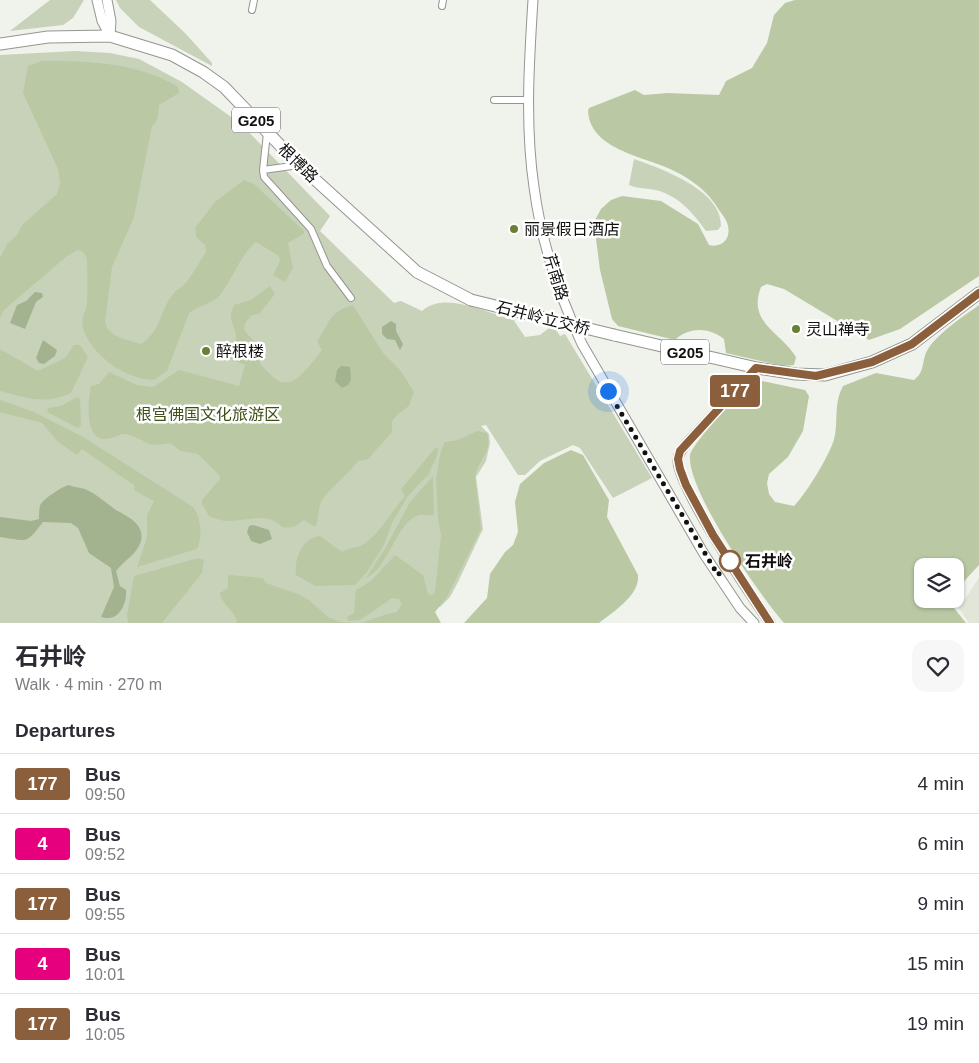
<!DOCTYPE html>
<meta charset="utf-8">
<style>
body{margin:0;font-family:Helvetica,"Noto Sans SC",sans-serif;background:#f7f7f7;color:#2b2b33;height:100vh;display:flex;flex-direction:column;font-size:19px;white-space:nowrap}
*{box-sizing:border-box;margin:0}
p{font-size:16px;color:#7c7c81}
.icon{flex:none;width:28px;height:28px;fill:none;stroke:currentColor;stroke-width:2;stroke-linecap:round;stroke-linejoin:round}
.map{position:relative;height:623px;overflow:hidden}
.details{display:flex;flex-direction:column;background:#fff;flex:1}
.details>*{flex:none}
.badge{padding:0 10px;border-radius:4px;font-size:18px;line-height:32px}
.tools{position:absolute;left:914px;top:558px;display:grid;gap:10px}
.tools a{display:grid;place-items:center;width:50px;height:50px;border-radius:10px;background:#fff;box-shadow:0 1px 4px #0004;font-size:25px}
.you{position:absolute;width:25px;height:25px;margin:-12px;border:4px solid #fff;border-radius:50%;background:#1a73e8;box-shadow:0 0 0 8px #1a73e833}
.map>.badge{position:absolute;translate:-50% -50%;box-shadow:0 0 0 2px #fff}
h2{padding:0 15px;font-size:19px;line-height:45px}
.round{display:grid;place-items:center;flex:none;width:52px;height:52px;border-radius:15px;background:#f7f7f7}
.headline{display:flex;align-items:center;justify-content:space-between;height:85px;padding:0 15px}
h1{font-size:24px;font-weight:700;line-height:38px}
ul{padding:0;list-style:none}
li{display:flex;align-items:center;gap:15px;height:60px;padding:0 15px;border-top:1px solid #e1e1e2}
li div{flex:1}
li b{display:block;font-size:19px}
li em{font-style:normal}
li .badge{min-width:55px;font-weight:700;text-align:center}
.map>svg:first-child{display:block}
.built{fill:#e1e6d9}
.green{fill:#c8d2b9}
.forest{fill:#bac9a4}
.water{fill:#a4b38f}
.lines{fill:none;stroke-linecap:round;stroke-linejoin:round}
.street-casing{stroke:#949691;stroke-width:8}
.secondary-casing{stroke:#949691;stroke-width:11}
.highway-casing{stroke:#949691;stroke-width:13}
.street{stroke:#fff;stroke-width:6}
.secondary{stroke:#fff;stroke-width:9}
.highway{stroke:#fff;stroke-width:11}
.highway-bridge-casing{stroke:#949691;stroke-width:13;stroke-linecap:butt}
.highway-bridge{stroke:#fff;stroke-width:11}
.line-casing{stroke:#fff;stroke-width:11}
.line{stroke:#8b5e3c;stroke-width:8}
.walk{stroke:#111210;stroke-width:5;stroke-dasharray:0 9}
.poi-dot{fill:#678034;stroke:#fff;stroke-width:2}
.stop-dot{fill:#fff;stroke:#8b5e3c;stroke-width:2.5}
.labels{text-anchor:middle;dominant-baseline:central;stroke-width:5;stroke-linejoin:round;paint-order:stroke}
.shield{fill:#fff;stroke:#585958;stroke-width:1}
.shield-label{font-size:15px;font-weight:bold;fill:#111210}
.street-label{font-size:16px;fill:#111210;stroke:#fff}
.poi-label{font-size:16px;fill:#111210;stroke:#fff;text-anchor:start}
.park-label{font-size:16px;fill:#3d4e17;stroke:#fff}
.stop-label{font-size:16px;font-weight:bold;fill:#111210;stroke:#fff;text-anchor:start}
</style>
<div class="map">
<svg width="979" height="623" viewBox="0 0 979 623">
<rect width="100%" height="100%" fill="#f0f2ec"/>
<path class="built" d="M 979,578 L 979,623 L 969,623 L 959,608 Z"/>
<path class="green" d="M 50,0 L 84,0 L 73,18 L 63,25 L 10,31 Z
M 116,0 L 150,0 L 186,34 L 212,63 L 212,66 L 139,27 L 120,8 Z
M 75,51 L 110,53 L 139,59 L 182,82 L 241,124 L 330,216 L 320,231 L 394,303 L 401,301 L 422,311 C 446,290 486,314 513,319 L 525,337 L 540,335 L 553,325 L 560,336 L 565,334 L 652,478 L 613,498 L 580,448 L 573,445 L 540,461 L 525,475 L 518,475 L 486,425 L 481,426 L 489,434 L 490,443 L 486,461 L 476,477 L 483,529 L 458,582 L 450,597 L 440,607 C 406,607 402,606 372,623 L 0,623 L 0,55 Z
M 634,159 C 662,169 722,190 721,226 L 718,230 L 706,231 C 693,213 679,196 656,190 C 647,188 638,189 629,185 Z"/>
<path class="forest" d="M 795,0 L 979,0 L 979,276 L 900,329 L 869,340 L 784,289 L 767,284 L 761,287 C 747,323 781,332 796,357 L 794,365 L 783,366 L 726,353 L 724,339 C 708,327 689,327 675,340 L 618,326 L 612,319 L 600,270 L 595,231 L 595,220 L 601,209 L 611,200 L 622,196 L 661,201 L 698,224 L 709,245 C 721,248 731,240 728,226 C 727,221 723,215 719,210 C 708,191 690,178 670,169 C 642,156 590,149 588,111 L 589,108 L 635,90 L 644,95 L 668,93 L 719,95 L 726,81 L 752,68 L 767,43 L 774,15 L 785,3 Z
M 42,61 C 88,61 138,62 178,87 L 179,93 L 159,105 C 158,113 159,121 152,126 L 134,217 L 112,267 L 105,322 C 108,336 126,340 141,344 C 163,329 159,309 175,292 C 177,289 181,288 184,285 C 193,275 199,262 206,252 L 205,245 L 196,237 L 195,228 L 215,202 L 244,180 L 254,184 L 304,231 L 304,234 L 288,243 L 293,268 L 285,282 L 273,275 L 280,261 L 279,256 L 256,242 C 239,256 234,278 220,295 C 214,303 198,306 189,313 L 167,371 L 154,380 C 126,379 91,356 83,328 C 80,319 87,310 87,301 C 88,287 87,272 87,258 L 83,252 L 78,250 L 67,256 L 4,310 L 0,318 L 0,258 L 7,244 L 17,235 L 22,225 L 57,194 L 60,183 L 58,169 L 23,93 L 28,66 Z
M 270,286 L 275,294 L 259,314 L 252,315 L 245,323 L 244,330 L 259,347 L 260,353 L 257,357 C 260,365 266,370 272,376 C 292,396 309,365 322,350 L 317,341 C 331,322 328,312 353,305 L 383,353 L 401,371 L 414,392 L 409,406 L 398,414 L 392,421 L 392,432 L 368,459 L 358,461 C 348,475 332,486 322,500 C 317,509 320,519 315,527 L 304,520 C 296,526 292,529 282,527 C 267,509 239,525 220,520 C 216,519 212,517 209,516 L 202,504 L 202,500 L 220,479 L 219,475 L 198,454 L 181,451 L 170,443 C 145,448 149,441 129,435 C 122,432 118,437 111,438 C 83,446 88,401 91,386 L 99,384 L 109,372 L 137,385 L 153,387 L 179,370 L 239,386 L 245,365 L 231,359 C 232,353 236,345 236,338 C 236,324 226,322 234,305 L 251,300 Z
M 979,305 L 979,565 L 955,591 L 955,566 L 922,566 L 922,599 L 953,599 L 954,608 L 966,623 L 784,623 C 760,596 687,490 690,456 C 691,443 745,389 757,380 L 805,390 L 809,396 L 803,431 L 788,457 L 769,474 L 767,483 L 769,494 L 775,502 L 794,506 C 805,495 833,451 835,435 C 838,417 834,403 843,386 L 876,373 L 914,380 C 926,371 921,360 928,349 C 938,333 964,316 979,305 Z
M 74,345 L 80,345 L 88,357 L 71,393 C 43,405 27,398 0,391 L 0,349 L 38,371 L 65,358 Z
M 77,397 L 80,399 L 81,425 L 78,428 L 47,412 L 48,408 L 61,406 Z
M 0,400 L 34,412 L 83,437 L 193,507 C 201,517 203,537 197,549 L 137,567 L 147,537 L 147,515 L 154,501 L 134,490 L 135,486 L 82,449 L 77,455 L 58,442 L 42,423 L 0,412 Z
M 477,431 L 487,433 C 493,452 478,460 475,476 L 481,529 L 447,597 L 435,612 L 441,623 L 361,623 L 397,611 L 402,604 L 399,599 L 392,598 L 360,620 L 348,621 L 347,617 L 354,613 L 356,590 L 371,581 L 395,555 L 423,575 L 428,594 L 432,595 L 435,592 L 441,535 L 438,519 L 436,478 C 439,467 439,451 445,442 L 458,440 Z
M 435,448 L 438,448 C 438,459 431,465 429,474 L 407,497 L 392,523 L 384,545 L 367,572 L 355,585 L 315,586 L 296,575 C 294,558 302,538 320,536 L 342,552 C 349,547 356,549 364,544 C 380,533 392,511 405,496 L 401,489 Z
M 571,450 L 583,455 L 602,488 L 609,500 L 607,517 L 638,575 C 640,595 614,611 599,623 L 464,623 L 487,598 L 490,574 L 505,552 L 513,545 L 518,532 L 515,502 L 520,484 L 544,463 Z
M 433,476 L 434,515 C 429,516 424,514 419,515 C 396,522 389,568 366,578 L 386,547 L 410,502 Z
M 198,558 L 204,560 L 202,573 L 162,623 L 128,623 L 127,615 L 134,576 Z
M 230,575 L 263,578 L 266,583 L 298,594 L 309,600 L 328,617 L 340,622 L 355,623 L 235,623 L 237,621 C 234,610 221,604 220,593 L 228,588 L 228,576 Z"/>
<path class="water" d="M 35,292 L 42,293 L 43,297 L 36,302 L 25,329 L 10,323 L 17,305 L 26,301 Z
M 391,321 L 396,324 L 396,331 L 403,344 L 400,350 L 395,340 L 387,339 L 382,334 L 382,327 Z
M 43,340 L 57,350 L 55,356 L 44,364 L 39,363 L 36,358 Z
M 341,366 L 350,367 L 351,380 L 348,385 L 342,388 L 335,381 L 337,370 Z
M 69,485 C 75,488 81,487 87,490 C 98,495 106,503 116,510 C 128,517 145,524 141,541 C 137,555 124,560 116,571 L 120,586 L 126,590 C 127,604 119,623 101,617 L 114,587 L 111,568 L 89,553 L 78,528 L 71,523 L 43,522 C 25,545 29,541 0,537 L 0,517 L 31,521 L 39,519 C 39,515 39,510 40,506 C 41,500 63,486 69,485 Z
M 253,525 L 269,530 L 272,539 L 260,544 L 251,541 L 247,532 L 249,526 Z"/>
<g class="lines">
<defs>
<path id="street" d="M 442,6 L 443,0
M 252,10 L 254,0
M 494,100 L 529,100
M 267,133 L 263,170 L 299,165
M 263,170 L 264,177 L 311,229 L 327,266 L 351,298"/>
<path id="secondary" d="M 97,0 L 102,21 L 110,36
M 107,0 L 111,21 L 110,36
M 533,0 C 529,62 525,126 534,187 C 541,241 559,295 582,344 L 704,554 L 740,608 L 754,623
M 757,368 L 687,443 C 683,448 678,453 678,460 C 677,486 752,597 770,623"/>
<path id="highway" d="M 0,44 L 48,37 L 110,36 L 172,55 L 203,72 L 224,87 L 299,165 L 417,272 L 471,300
M 614,335 L 757,368 L 796,374 L 825,375 L 872,362 L 912,344 L 979,293"/>
</defs>
<use href="#street" class="street-casing"/>
<use href="#secondary" class="secondary-casing"/>
<use href="#highway" class="highway-casing"/>
<use href="#street" class="street"/>
<use href="#secondary" class="secondary"/>
<use href="#highway" class="highway"/>
<defs>
<path id="highway-bridge" d="M 471,300 L 614,335"/>
</defs>
<use href="#highway-bridge" class="highway-bridge-casing"/>
<use href="#highway-bridge" class="highway-bridge"/>
</g>
<g class="lines">
<defs>
<path id="line" d="M 770,623 L 713,535 L 686,485 L 680,469 L 678,459 L 680,451 L 756,368 L 816,376 L 872,362 L 912,344 L 979,293"/>
</defs>
<use href="#line" class="line-casing"/>
<use href="#line" class="line"/>
<path class="walk" d="M 608,391 L 718,575 L 730,561"/>
</g>
<g class="poi-dot">
<circle cx="514" cy="229" r="5"/>
<circle cx="796" cy="329" r="5"/>
<circle cx="206" cy="351" r="5"/>
</g>
<circle class="stop-dot" cx="730" cy="561" r="10"/>
<g class="labels">
<g class="shield">
<rect x="232" y="107.5" width="48" height="25" rx="4"/>
<rect x="661" y="339.5" width="48" height="25" rx="4"/>
</g>
<g class="shield-label">
<text x="256" y="120">G205</text>
<text x="685" y="352">G205</text>
</g>
<g class="street-label">
<text transform="translate(298 163) rotate(44)">根博路</text>
<text transform="translate(556 277) rotate(73)">芹南路</text>
<text transform="translate(543 318) rotate(14)">石井岭立交桥</text>
</g>
<g class="poi-label">
<text x="524" y="229">丽景假日酒店</text>
<text x="806" y="329">灵山禅寺</text>
<text x="216" y="351">醉根楼</text>
</g>
<g class="park-label">
<text x="208" y="414">根宫佛国文化旅游区</text>
</g>
<g class="stop-label">
<text x="745" y="561">石井岭</text>
</g>
</g>
</svg>
<div class="tools">
<a><svg class="icon" aria-label="layers" viewBox="0 0 24 24"><path d="M12 4l9 5-9 5-9-5zM3 14l9 5 9-5"/></svg></a>
</div>
<div class="you" style="left:608px;top:391px"></div>
<b class="badge" style="left:735px;top:391px;background:#8b5e3c;color:#fff">177</b>
</div>
<section class="details">
<div class="headline"><div><h1>石井岭</h1><p>Walk · 4 min · 270 m</p></div><a class="round"><svg class="icon" aria-label="heart" viewBox="0 0 24 24"><path d="M12 20l-8-8c-3-5 5-10 8-4 3-6 11-1 8 4z"/></svg></a></div>
<h2>Departures</h2>
<ul>
<li><span class="badge" style="background:#8b5e3c;color:#fff">177</span><div><b>Bus</b><p>09:50</p></div><em>4 min</em></li>
<li><span class="badge" style="background:#e6007e;color:#fff">4</span><div><b>Bus</b><p>09:52</p></div><em>6 min</em></li>
<li><span class="badge" style="background:#8b5e3c;color:#fff">177</span><div><b>Bus</b><p>09:55</p></div><em>9 min</em></li>
<li><span class="badge" style="background:#e6007e;color:#fff">4</span><div><b>Bus</b><p>10:01</p></div><em>15 min</em></li>
<li><span class="badge" style="background:#8b5e3c;color:#fff">177</span><div><b>Bus</b><p>10:05</p></div><em>19 min</em></li>
</ul>
</section>
